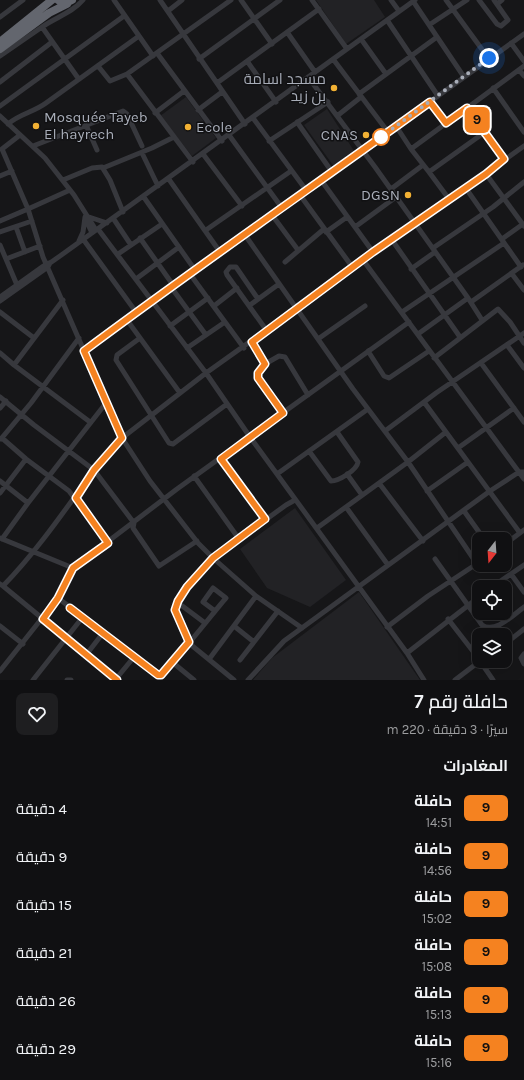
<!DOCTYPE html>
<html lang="ar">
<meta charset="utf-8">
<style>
body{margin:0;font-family:Karla,Cairo,sans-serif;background:#1e1e20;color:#f1f3f6;direction:rtl;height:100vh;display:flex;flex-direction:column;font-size:15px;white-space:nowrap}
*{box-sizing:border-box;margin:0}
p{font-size:13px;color:#9c9d9f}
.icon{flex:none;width:22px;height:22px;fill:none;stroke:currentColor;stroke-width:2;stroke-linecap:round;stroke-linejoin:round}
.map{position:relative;height:680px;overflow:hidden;direction:ltr}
.drawer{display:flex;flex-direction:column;background:#101012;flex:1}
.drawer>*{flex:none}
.badge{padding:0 8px;border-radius:6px;font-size:14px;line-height:26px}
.needle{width:26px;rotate:197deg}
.tools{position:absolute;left:472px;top:532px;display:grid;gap:8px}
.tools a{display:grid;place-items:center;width:40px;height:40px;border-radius:8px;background:#101012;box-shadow:0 4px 16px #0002,0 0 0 1px #303032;font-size:20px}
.you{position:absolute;width:20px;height:20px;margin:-10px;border:3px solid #fff;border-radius:50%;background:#1a73e8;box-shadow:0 0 0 6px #1a73e833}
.map>.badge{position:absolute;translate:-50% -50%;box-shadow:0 0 0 2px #fff}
h2{padding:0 16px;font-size:15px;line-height:36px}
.round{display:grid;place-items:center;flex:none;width:42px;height:42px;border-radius:8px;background:#1e1e20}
.overview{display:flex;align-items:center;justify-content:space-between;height:68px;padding:0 16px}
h1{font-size:19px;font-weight:600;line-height:30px}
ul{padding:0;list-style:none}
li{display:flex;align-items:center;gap:12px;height:48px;padding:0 16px}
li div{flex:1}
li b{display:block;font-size:15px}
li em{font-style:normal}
li .badge{min-width:44px;font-weight:700;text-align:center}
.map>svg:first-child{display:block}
.built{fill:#222225}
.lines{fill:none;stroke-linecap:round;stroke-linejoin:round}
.minor{stroke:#37383d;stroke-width:5}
.highway{stroke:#63666e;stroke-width:8}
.line-casing{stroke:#fff;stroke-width:9}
.line{stroke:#f58220;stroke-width:6}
.walk{stroke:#a8adb8;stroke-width:4;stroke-dasharray:0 7.2}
.poi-dot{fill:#f2b134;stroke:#111113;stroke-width:1.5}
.stop-dot{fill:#fff;stroke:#f58220;stroke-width:2}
.labels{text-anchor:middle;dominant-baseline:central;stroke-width:3;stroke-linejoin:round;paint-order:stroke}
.poi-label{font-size:15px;fill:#a8adb8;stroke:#111113;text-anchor:end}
</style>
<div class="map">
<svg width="524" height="680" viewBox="0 0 524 680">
<rect width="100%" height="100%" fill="#161618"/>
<path class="built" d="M 316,0 L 374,0 L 385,17 L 346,44 Z
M 186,97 L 216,138 L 192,156 L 160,116 Z
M 327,109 L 356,154 L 335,168 L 304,125 Z
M 295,508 L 346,580 L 310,607 L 267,588 L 240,549 Z
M 359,592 L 420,680 L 253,680 L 272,658 Z"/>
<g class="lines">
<path class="minor" d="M 114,0 L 153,56
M 160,0 L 245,124
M 241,0 L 272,44
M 312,0 L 347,49
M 391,0 L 399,11
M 446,0 L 489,59
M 479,0 L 497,24 L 501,26 L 508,20 L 494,0
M 413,1 L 464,77
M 497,4 L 502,0
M 168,11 L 182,0
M 0,17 L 23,0
M 387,20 L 438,96
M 429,25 L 467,0
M 287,32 L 315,72
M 361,39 L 386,74
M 511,43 L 524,61
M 157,53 L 222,141
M 0,56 L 42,27
M 199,59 L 280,0
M 333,59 L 388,132
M 247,61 L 276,102
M 98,66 L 110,81 L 127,74 L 193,162
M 519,70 L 524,76
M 127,74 L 231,0
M 308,77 L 375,167 L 468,298 L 482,320
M 78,78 L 42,27 C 56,17 72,13 83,0
M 0,82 L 52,42
M 217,83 L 319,9
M 493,88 L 524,132
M 359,94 L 437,37
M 430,102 L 446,123
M 0,106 L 124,16
M 467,108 L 411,149 L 429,172 L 485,132
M 198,110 L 222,92
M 155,113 L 184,91
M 0,116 L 45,158 L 74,195 L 96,230
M 337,116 L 361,97
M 253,118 L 306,190
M 297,122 L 332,172
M 8,124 C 19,114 34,112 46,103 C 77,81 108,58 139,36
M 86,125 L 97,150
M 396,126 L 411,149
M 229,135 L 282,208
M 269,141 L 328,102
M 33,146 L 123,111 L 127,114 L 142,146
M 142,153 L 158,186
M 203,154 L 242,206
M 504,159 L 467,108 L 524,66
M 103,168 L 152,148 L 174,137
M 429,172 L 449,199
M 486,174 L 524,226
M 0,176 L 12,171
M 168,178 L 220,252
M 63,180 L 92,168 L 102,167 L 110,180 L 123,212
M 321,180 L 373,252
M 465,187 L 521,267
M 391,189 L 423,165
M 70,190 L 28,209 L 43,257 L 122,438 L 206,373 L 524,146
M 300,195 L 353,268
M 143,196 L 195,270
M 272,215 L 298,250
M 86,216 L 107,223
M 85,218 L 92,233
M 113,218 L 131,245
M 0,221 L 28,209 L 2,149 L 20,135
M 16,227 L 25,252
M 355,227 L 396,197
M 98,229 L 206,373 L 250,437 L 407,653 L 424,680
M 206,230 L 291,171
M 0,232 L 32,221
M 326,232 L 347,217
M 245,235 L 353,389 L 408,462 L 477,564
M 140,238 L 173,285
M 83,239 L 136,312
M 502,239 L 523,224
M 392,240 L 460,337
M 79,241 L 83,232 L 85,217
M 0,245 L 17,285
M 433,248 L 493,207 L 524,182
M 118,254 L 162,224
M 6,259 L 40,246
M 363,260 L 524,479
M 285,262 L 324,229
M 411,269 L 435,252
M 190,274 L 244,348
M 512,274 L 524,290
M 136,279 L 179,247
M 171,287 L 206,335
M 0,297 L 42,267 L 49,263
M 258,299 L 236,267 L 230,267 L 226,272 L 227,275 L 267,331
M 0,301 L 48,267 L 50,263 L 60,256 L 415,0
M 471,302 L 523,265
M 250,305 L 279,284
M 214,306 L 237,288
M 0,312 L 34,338
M 402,312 L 504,243
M 127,320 L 180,393
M 170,326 L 208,298
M 418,334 L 468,298
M 140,338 L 117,355 L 116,360 L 169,443 L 173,444 L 227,404
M 318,339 L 365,306
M 252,342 L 265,364 L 258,373 L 258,378 L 283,413
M 507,345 L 524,368
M 187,348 L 225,322
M 84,351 L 151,301 L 245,235 L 524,34
M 368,351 L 384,376 L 389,378 L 429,351
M 0,353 L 14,365 L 63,300
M 434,358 L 498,309 L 510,322 L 524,343
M 481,363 L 524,422
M 265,364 L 279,356 L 285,357 L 308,395
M 14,365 L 90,422
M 0,397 L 34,425 L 94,470 L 134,523 L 133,528 L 159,566 L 197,541
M 424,402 L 520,533
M 0,408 L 6,401
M 385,431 L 436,393 L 524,333
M 2,438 L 26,459 L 69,491 L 108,543
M 1,439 L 31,403 L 79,338
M 458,448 L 514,408
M 309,451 L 331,481 C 339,481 357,470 358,462 L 337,432
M 221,459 L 265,519
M 277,474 L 368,409
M 347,474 L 362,495
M 194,476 L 239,539
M 0,481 L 28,503 L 2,539
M 379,483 L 423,541
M 427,491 L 468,462
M 0,493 L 26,459
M 28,503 L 106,403
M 346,507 L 388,565
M 464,511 L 484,539
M 317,528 L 408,462 L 446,432
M 0,538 L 73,568 L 177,489 L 409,322
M 505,544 L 524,530
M 435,559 L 482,625 C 495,634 513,615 524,607
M 511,574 L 524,592
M 0,584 L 3,586 C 37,551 65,510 94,470 C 102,459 113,449 122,438 L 150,481 L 198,543 L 213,558 L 286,505 L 295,500
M 3,586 L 117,680
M 492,587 L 524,565
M 256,596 L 302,628
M 58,598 L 158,675 C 167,673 216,609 226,598 L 213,588 L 203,602 L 215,611
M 177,602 L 205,623
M 448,619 L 479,659
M 0,626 L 23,644
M 234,626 L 254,642
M 387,627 L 428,596 L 478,563
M 505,644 L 524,629
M 407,653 L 479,597
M 524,654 L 521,658 L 524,664
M 86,655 L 103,633
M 210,658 L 256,596 L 213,558 L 187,587 L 175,608 L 190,644 L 234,680
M 240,660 L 278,611
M 480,661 L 493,680
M 172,662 L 194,680
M 0,671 L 58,598 L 73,568
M 33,680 L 82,618
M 67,680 L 71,680
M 115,680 L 134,657
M 248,680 L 284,641 L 490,491 L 519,472 L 524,472
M 455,680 L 480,661"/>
<path class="highway" d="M 58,0 L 64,4 L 72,0
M 0,42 L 52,0
M 0,49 L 49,13 L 67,4"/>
</g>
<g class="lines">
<defs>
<path id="line" d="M 70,608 L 158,675 L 161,675 L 189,642 L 175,610 L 178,601 L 187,587 L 213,558 L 265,519 L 221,459 L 283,413 L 258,378 L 258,373 L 265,364 L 252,342 L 373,252 L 486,174 L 504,159 L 467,108 L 446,123 L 430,102 C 315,185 198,266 84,351 L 122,438 L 94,470 L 76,498 L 108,543 L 73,568 L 58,598 L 43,619 L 117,680"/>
</defs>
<use href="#line" class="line-casing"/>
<use href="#line" class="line"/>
<path class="walk" d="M 381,137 L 489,58"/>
</g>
<g class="poi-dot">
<circle cx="334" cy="88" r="4"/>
<circle cx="36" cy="126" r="4"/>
<circle cx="188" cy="127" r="4"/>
<circle cx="366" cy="135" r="4"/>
<circle cx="408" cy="195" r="4"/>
</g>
<circle class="stop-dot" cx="381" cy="137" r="8"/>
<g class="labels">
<g class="poi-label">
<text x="326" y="79">مسجد اسامة<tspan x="326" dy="17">بن زيد</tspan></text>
<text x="44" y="117" text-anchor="start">Mosquée Tayeb<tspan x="44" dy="17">El hayrech</tspan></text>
<text x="196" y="127" text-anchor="start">Ecole</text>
<text x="358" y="135">CNAS</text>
<text x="400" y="195">DGSN</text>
</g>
</g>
</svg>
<div class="tools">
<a><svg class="needle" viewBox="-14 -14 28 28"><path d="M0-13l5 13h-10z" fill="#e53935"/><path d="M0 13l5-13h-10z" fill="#9c9d9f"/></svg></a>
<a><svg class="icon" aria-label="locate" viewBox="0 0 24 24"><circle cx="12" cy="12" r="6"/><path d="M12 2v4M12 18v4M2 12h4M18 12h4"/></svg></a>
<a><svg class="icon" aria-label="layers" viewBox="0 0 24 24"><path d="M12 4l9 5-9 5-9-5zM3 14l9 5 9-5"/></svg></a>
</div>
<div class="you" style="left:489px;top:58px"></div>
<b class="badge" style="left:477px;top:120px;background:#f58220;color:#111">9</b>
</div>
<section class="drawer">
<div class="overview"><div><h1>حافلة رقم 7</h1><p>سيرًا · 3 دقيقة · 220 m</p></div><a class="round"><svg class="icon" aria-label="heart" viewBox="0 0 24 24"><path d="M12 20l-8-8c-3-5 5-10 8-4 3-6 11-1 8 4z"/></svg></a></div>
<h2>المغادرات</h2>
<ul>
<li><span class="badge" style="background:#f58220;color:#111">9</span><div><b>حافلة</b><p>14:51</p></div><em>4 دقيقة</em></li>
<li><span class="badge" style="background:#f58220;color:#111">9</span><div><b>حافلة</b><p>14:56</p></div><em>9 دقيقة</em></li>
<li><span class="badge" style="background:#f58220;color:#111">9</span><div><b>حافلة</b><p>15:02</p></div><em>15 دقيقة</em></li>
<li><span class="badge" style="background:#f58220;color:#111">9</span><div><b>حافلة</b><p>15:08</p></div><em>21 دقيقة</em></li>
<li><span class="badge" style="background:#f58220;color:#111">9</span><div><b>حافلة</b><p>15:13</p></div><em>26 دقيقة</em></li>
<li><span class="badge" style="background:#f58220;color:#111">9</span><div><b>حافلة</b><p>15:16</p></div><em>29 دقيقة</em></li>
</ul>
</section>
